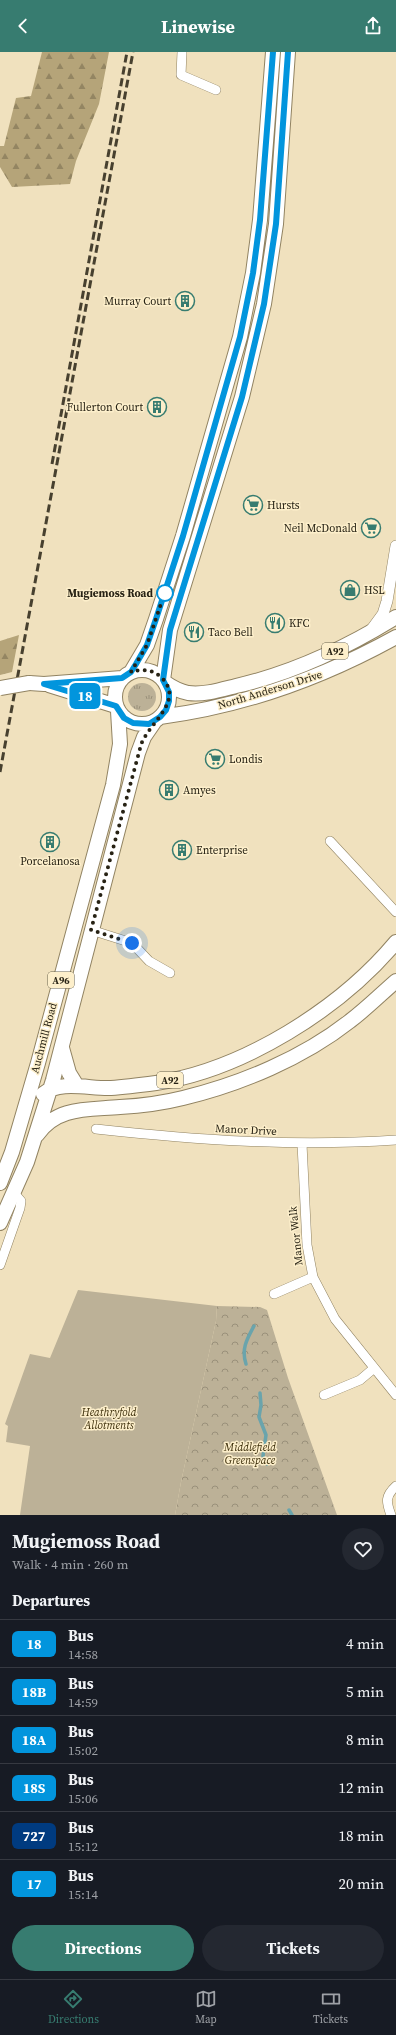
<!DOCTYPE html>
<meta charset="utf-8">
<style>
body{margin:0;font-family:"Source Serif 4",serif;background:#242831;color:#f1f3f6;height:100vh;display:flex;flex-direction:column;font-size:15px;white-space:nowrap}
*{box-sizing:border-box;margin:0}
p{font-size:13px;color:#9ea1a6}
.icon{flex:none;width:22px;height:22px;fill:none;stroke:currentColor;stroke-width:2;stroke-linecap:round;stroke-linejoin:round}
.map{position:relative;height:1463px;overflow:hidden}
.side{display:flex;flex-direction:column;background:#171b24;flex:1}
.side>*{flex:none}
.badge{padding:0 8px;border-radius:6px;font-size:14px;line-height:26px}
.you{position:absolute;width:20px;height:20px;margin:-10px;border:3px solid #fff;border-radius:50%;background:#1a73e8;box-shadow:0 0 0 6px #1a73e833}
.map>.badge{position:absolute;translate:-50% -50%;box-shadow:0 0 0 2px #fff}
h2{padding:0 12px;font-size:15px;line-height:36px}
.round{display:grid;place-items:center;flex:none;width:42px;height:42px;border-radius:21px;background:#242831}
.head{display:flex;align-items:center;justify-content:space-between;height:68px;padding:0 12px}
h1{font-size:19px;font-weight:700;line-height:30px}
.action{display:flex;gap:8px;margin-top:auto;padding:8px 12px}
.action a{flex:1;height:46px;border-radius:24px;background:#377c70;color:#fff;font-size:16px;font-weight:700;line-height:46px;text-align:center}
.action a+a{background:#242831;color:#f1f3f6}
ul{padding:0;list-style:none}
li{display:flex;align-items:center;gap:12px;height:48px;padding:0 12px;border-top:1px solid #363941}
li div{flex:1}
li b{display:block;font-size:15px}
li em{font-style:normal}
li .badge{min-width:44px;font-weight:700;text-align:center}
header{display:flex;justify-content:space-between;align-items:center;height:52px;padding:0 12px;background:#377c70;color:#fff;font-size:18px;font-weight:700}
.tabs{display:flex;justify-content:space-around;align-items:center;height:56px;border-top:1px solid #363941;background:#171b24;font-size:11px;color:#9ea1a6}
.tabs a{display:grid;justify-items:center;gap:2px}
.tabs .active{color:#377c70}
.map>svg:first-child{display:block}
.grass{fill:url(#grass-tufts)}
.forest{fill:url(#forest-firs)}
.park{fill:url(#park-crowns)}
.garden{fill:#bcb197}
.lines{fill:none;stroke-linecap:round;stroke-linejoin:round}
.stream{stroke:#6aa4ac;stroke-width:3.5}
.minor-casing{stroke:#918362;stroke-width:10}
.tertiary-casing{stroke:#918362;stroke-width:12}
.primary-casing{stroke:#918362;stroke-width:16}
.minor{stroke:#fff;stroke-width:9}
.tertiary{stroke:#fff;stroke-width:11}
.primary{stroke:#fff;stroke-width:14}
.rail{stroke:#47402f;stroke-width:3;stroke-dasharray:8 4;stroke-linecap:butt}
.primary-bridge-casing{stroke:#918362;stroke-width:16;stroke-linecap:butt}
.primary-bridge{stroke:#fff;stroke-width:14}
.line-casing{stroke:#fff;stroke-width:9}
.line{stroke:#0295dd;stroke-width:6}
.walk{stroke:#272214;stroke-width:4;stroke-dasharray:0 7.2}
.stop-dot{fill:#fff;stroke:#0295dd;stroke-width:2}
.labels{text-anchor:middle;dominant-baseline:central;stroke-width:3;stroke-linejoin:round;paint-order:stroke}
.shield{fill:#fdefcb;stroke:#67604b;stroke-width:1}
.shield-label{font-size:10px;font-weight:bold;fill:#272214}
.poi-label{font-size:11px;fill:#272214;stroke:#fdefcb;text-anchor:start}
.stop-label{font-size:11px;font-weight:bold;fill:#272214;stroke:#fdefcb;text-anchor:end}
.street-label{font-size:11px;fill:#272214;stroke:#fdefcb}
.park-label{font-size:11px;font-style:italic;fill:#3c2e0a;stroke:#fdefcb}
</style>
<header><svg class="icon" aria-label="back" viewBox="0 0 24 24"><path d="M15 5l-7 7 7 7"/></svg>Linewise<svg class="icon" aria-label="share" viewBox="0 0 24 24"><path d="M12 15V3M7 8l5-5 5 5M5 13v7h14v-7"/></svg></header>
<div class="map">
<svg width="396" height="1463" viewBox="0 0 396 1463">
<defs>
<pattern id="grass-tufts" width="24" height="20" patternUnits="userSpaceOnUse"><rect width="24" height="20" fill="#bcb197"/><path d="M3 7l-1-3M5 7V3M7 7l1-3M15 17l-1-3M17 17v-4M19 17l1-3" fill="none" stroke="#99907a"/></pattern>
<pattern id="forest-firs" width="22" height="20" patternUnits="userSpaceOnUse"><rect width="22" height="20" fill="#b5a479"/><path d="M5 1l3.5 6h-7zM16 11l3.5 6h-7z" fill="#938562"/></pattern>
<pattern id="park-crowns" width="20" height="18" patternUnits="userSpaceOnUse"><rect width="20" height="18" fill="#bcb197"/><path d="M2 6a3 3 0 1 1 6 0M12 15a3 3 0 1 1 6 0" fill="none" stroke="#99907a"/></pattern>
</defs>
<rect width="100%" height="100%" fill="#f0e1be"/>
<path class="grass" d="M128 645a14 14 0 1 1 28 0a14 14 0 1 1-28 0Z"/>
<path class="forest" d="M 42,0 L 109,0 L 99,52 L 76,109 L 70,132 L 12,135 L 0,115 L 0,94 L 4,94 L 16,46 L 31,44 Z
M 19,583 L 12,620 L 0,623 L 0,589 Z"/>
<path class="park" d="M 217,1254 L 260,1255 L 267,1258 L 288,1326 L 337,1463 L 175,1463 L 181,1430 L 216,1269 Z"/>
<path class="garden" d="M 78,1238 L 217,1254 L 216,1269 L 181,1430 L 175,1463 L 20,1463 L 30,1394 L 6,1390 L 8,1374 L 5,1372 L 30,1302 L 50,1306 Z"/>
<g class="lines">
<path class="stream" d="M 246,1312 C 241,1297 247,1287 254,1274
M 260,1341 L 261,1353 L 259,1365 L 266,1383 L 263,1404 L 267,1412
M 289,1458 L 292,1463"/>
<defs>
<path id="minor" d="M 182,0 L 181,23 L 216,38
M 330,789 L 396,860
M 91,878 L 132,891 L 149,909 L 170,921
M 96,1077 C 196,1088 295,1095 396,1088
M 302,1092 L 307,1193 L 313,1225 L 335,1267 L 396,1343
M 0,1213 L 20,1156 L 21,1149 L 14,1141
M 274,1242 L 313,1225
M 324,1343 L 360,1328 L 373,1317
M 391,1463 C 386,1450 385,1444 396,1434"/>
<path id="tertiary" d="M 372,577 L 383,562 L 387,549 L 396,494"/>
<path id="primary" d="M115 645a27 27 0 1 1 54 0a27 27 0 1 1-54 0Z
M 131,620 L 147,593 L 156,567 L 183,484 L 240,285 L 253,221 L 260,168 L 273,0
M 163,628 L 170,578 L 242,345 L 264,252 L 276,172 L 288,0
M 29,631 L 44,632 L 122,626
M 166,631 C 173,636 179,639 188,641 C 204,643 220,638 236,634 C 293,621 346,596 396,565
M 49,633 L 116,654
M 160,665 C 245,654 322,626 396,585
M 62,996 L 69,1021 L 77,1034
M 43,1042 C 60,1028 90,1037 111,1036 C 126,1035 141,1033 156,1031 C 243,1018 340,957 396,890
M 37,1083 C 57,1054 88,1058 120,1055 C 140,1054 163,1051 183,1046 C 241,1032 303,1006 350,969 C 366,957 381,942 396,929
M 0,1131 L 12,1100 L 38,1011 L 113,733 L 120,692 L 118,659
M 0,1171 L 27,1110 L 53,1028 L 138,701 L 144,685 L 155,669"/>
</defs>
<use href="#minor" class="minor-casing"/>
<use href="#tertiary" class="tertiary-casing"/>
<use href="#primary" class="primary-casing"/>
<use href="#minor" class="minor"/>
<use href="#tertiary" class="tertiary"/>
<use href="#primary" class="primary"/>
<path class="rail" d="M 52,412 L 127,0
M 0,720 L 133,0"/>
<defs>
<path id="primary-bridge" d="M 0,636 L 29,631"/>
</defs>
<use href="#primary-bridge" class="primary-bridge-casing"/>
<use href="#primary-bridge" class="primary-bridge"/>
</g>
<g class="lines">
<defs>
<path id="line" d="M 273,0 L 260,168 L 253,221 L 240,285 L 183,484 L 156,567 L 147,593 L 136,612 L 131,620 L 122,626 L 44,632 L 116,654 L 124,666 L 133,671 L 149,672 L 160,665 L 166,658 L 169,649 L 169,640 L 163,628 L 170,578 L 242,345 L 264,252 L 276,172 L 288,0"/>
</defs>
<use href="#line" class="line-casing"/>
<use href="#line" class="line"/>
<path class="walk" d="M 132,891 L 91,878 L 141,693 C 148,671 186,649 161,625 C 152,617 142,617 131,620 L 147,593 L 165,540 L 165,541"/>
</g>
<defs>
<symbol id="building-ring" viewBox="-11 -11 22 22"><circle r="9.5" fill="#fdefcb" stroke="#377c70" stroke-width="1.5"/><path d="M-4-6H4V6H1V3H-1V6H-4ZM-2.5-4.3h1.7v1.8h-1.7ZM.8-4.3h1.7v1.8H.8ZM-2.5-1h1.7V.8h-1.7ZM.8-1h1.7V.8H.8Z" fill="#377c70"/></symbol>
<symbol id="supermarket-ring" viewBox="-11 -11 22 22"><circle r="9.5" fill="#fdefcb" stroke="#377c70" stroke-width="1.5"/><path d="M-6-5.5h2.5l.6 2H6L4.5 2H-2.5L-4.4-4H-6ZM-1.5 3.2a1.3 1.3 0 1 0 .1 0ZM3 3.2a1.3 1.3 0 1 0 .1 0Z" fill="#377c70"/></symbol>
<symbol id="shop-ring" viewBox="-11 -11 22 22"><circle r="9.5" fill="#fdefcb" stroke="#377c70" stroke-width="1.5"/><path d="M-5-2.5h2.3a2.7 3.5 0 0 1 5.4 0H5L5.5 6h-11ZM-1.5-2.5h3a1.5 2.3 0 0 0-3 0Z" fill="#377c70"/></symbol>
<symbol id="restaurant-ring" viewBox="-11 -11 22 22"><circle r="9.5" fill="#fdefcb" stroke="#377c70" stroke-width="1.5"/><path d="M-5-6h1v4h1v-4h1v4h1v-4h1v5L-1.5 .5V6h-2V.5L-5-1ZM5-6V6H3V1.5H1.5Q1.5-4 5-6Z" fill="#377c70"/></symbol>
</defs>
<g fill-rule="evenodd">
<use href="#building-ring" x="174" y="238" width="22" height="22"/>
<use href="#building-ring" x="146" y="344" width="22" height="22"/>
<use href="#supermarket-ring" x="242" y="442" width="22" height="22"/>
<use href="#supermarket-ring" x="360" y="465" width="22" height="22"/>
<use href="#shop-ring" x="339" y="527" width="22" height="22"/>
<use href="#restaurant-ring" x="264" y="560" width="22" height="22"/>
<use href="#restaurant-ring" x="183" y="569" width="22" height="22"/>
<use href="#supermarket-ring" x="204" y="696" width="22" height="22"/>
<use href="#building-ring" x="158" y="727" width="22" height="22"/>
<use href="#building-ring" x="39" y="779" width="22" height="22"/>
<use href="#building-ring" x="171" y="787" width="22" height="22"/>
</g>
<circle class="stop-dot" cx="165" cy="541" r="8"/>
<g class="labels">
<g class="shield">
<rect x="322" y="591" width="26" height="16" rx="3"/>
<rect x="48" y="920" width="26" height="16" rx="3"/>
<rect x="157" y="1020" width="26" height="16" rx="3"/>
</g>
<g class="shield-label">
<text x="335" y="599">A92</text>
<text x="61" y="928">A96</text>
<text x="170" y="1028">A92</text>
</g>
<g class="poi-label">
<text x="171" y="249" text-anchor="end">Murray Court</text>
<text x="143" y="355" text-anchor="end">Fullerton Court</text>
<text x="267" y="453">Hursts</text>
<text x="357" y="476" text-anchor="end">Neil McDonald</text>
<text x="364" y="538">HSL</text>
<text x="289" y="571">KFC</text>
<text x="208" y="580">Taco Bell</text>
<text x="229" y="707">Londis</text>
<text x="183" y="738">Amyes</text>
<text x="196" y="798">Enterprise</text>
<text x="50" y="809" text-anchor="middle">Porcelanosa</text>
</g>
<g class="stop-label">
<text x="153" y="541">Mugiemoss Road</text>
</g>
<g class="street-label">
<text transform="translate(270 638) rotate(-17)">North Anderson Drive</text>
<text transform="translate(44 986) rotate(-75)">Auchmill Road</text>
<text transform="translate(246 1078) rotate(3)">Manor Drive</text>
<text transform="translate(296 1184) rotate(-96)">Manor Walk</text>
</g>
<g class="park-label">
<text x="109" y="1360">Heathryfold<tspan x="109" dy="13">Allotments</tspan></text>
<text x="250" y="1395">Middlefield<tspan x="250" dy="13">Greenspace</tspan></text>
</g>
</g>
</svg>
<div class="you" style="left:132px;top:891px"></div>
<b class="badge" style="left:85px;top:644px;background:#0295dd;color:#fff">18</b>
</div>
<section class="side">
<div class="head"><div><h1>Mugiemoss Road</h1><p>Walk · 4 min · 260 m</p></div><a class="round"><svg class="icon" aria-label="heart" viewBox="0 0 24 24"><path d="M12 20l-8-8c-3-5 5-10 8-4 3-6 11-1 8 4z"/></svg></a></div>
<h2>Departures</h2>
<ul>
<li><span class="badge" style="background:#0295dd;color:#fff">18</span><div><b>Bus</b><p>14:58</p></div><em>4 min</em></li>
<li><span class="badge" style="background:#0295dd;color:#fff">18B</span><div><b>Bus</b><p>14:59</p></div><em>5 min</em></li>
<li><span class="badge" style="background:#0295dd;color:#fff">18A</span><div><b>Bus</b><p>15:02</p></div><em>8 min</em></li>
<li><span class="badge" style="background:#0295dd;color:#fff">18S</span><div><b>Bus</b><p>15:06</p></div><em>12 min</em></li>
<li><span class="badge" style="background:#003b80;color:#fff">727</span><div><b>Bus</b><p>15:12</p></div><em>18 min</em></li>
<li><span class="badge" style="background:#0295dd;color:#fff">17</span><div><b>Bus</b><p>15:14</p></div><em>20 min</em></li>
</ul>
<div class="action"><a>Directions</a><a>Tickets</a></div>
</section>
<nav class="tabs">
<a class="active"><svg class="icon" aria-label="directions" viewBox="0 0 24 24"><path d="M12 3l9 9-9 9-9-9zM9 14v-3h6M13 9l2 2-2 2"/></svg>Directions</a>
<a><svg class="icon" aria-label="map" viewBox="0 0 24 24"><path d="M3 6l6-2 6 2 6-2v14l-6 2-6-2-6 2zM9 4v14M15 6v14"/></svg>Map</a>
<a><svg class="icon" aria-label="tickets" viewBox="0 0 24 24"><path d="M3 7h18v10H3zM15 7v10"/></svg>Tickets</a>
</nav>
